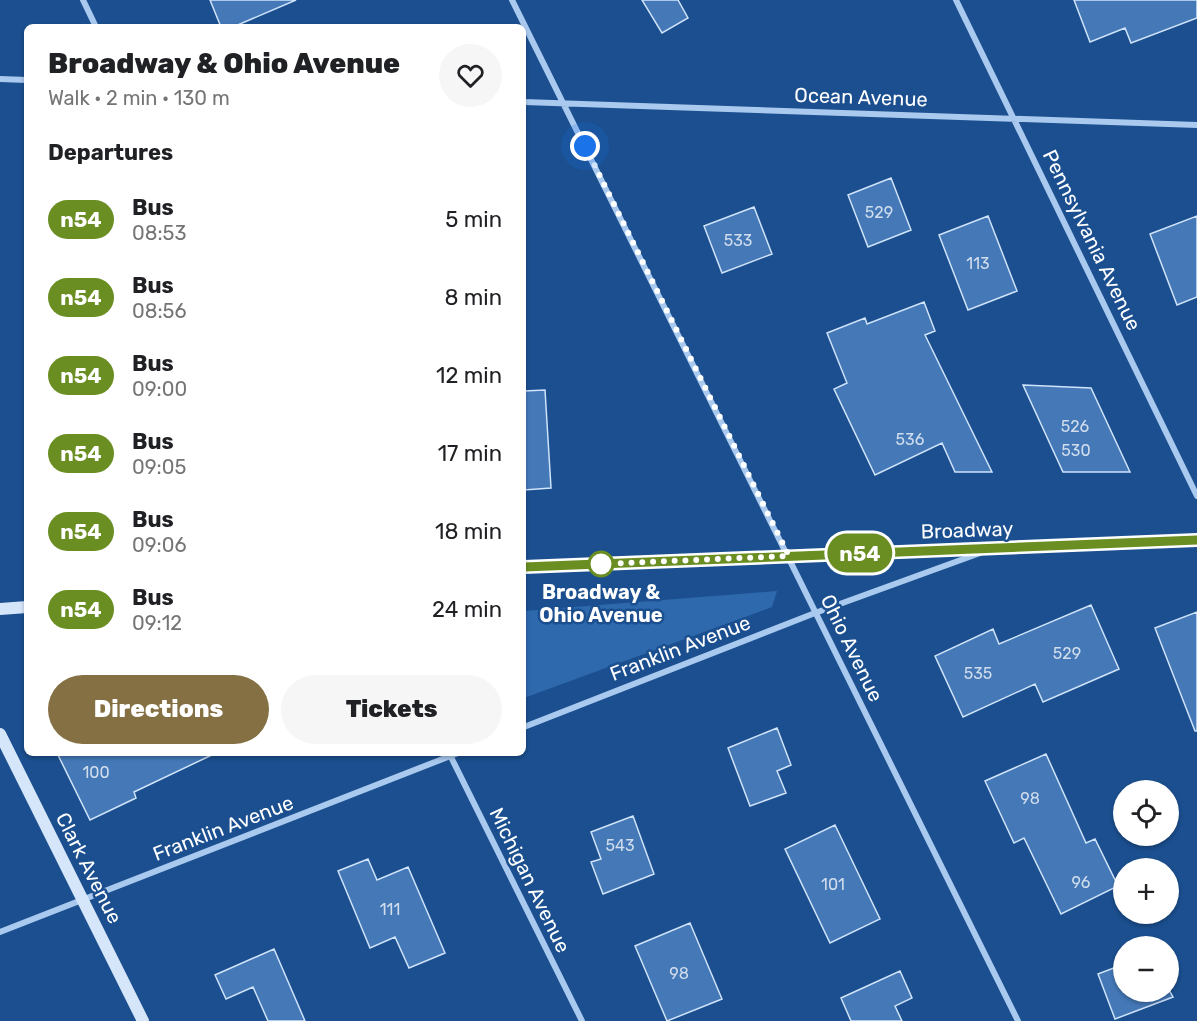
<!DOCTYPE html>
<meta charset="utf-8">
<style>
body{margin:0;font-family:Rubik,sans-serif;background:#f6f6f6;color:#202124;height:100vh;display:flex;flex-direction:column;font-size:22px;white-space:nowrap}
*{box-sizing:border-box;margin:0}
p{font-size:20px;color:#757577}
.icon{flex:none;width:33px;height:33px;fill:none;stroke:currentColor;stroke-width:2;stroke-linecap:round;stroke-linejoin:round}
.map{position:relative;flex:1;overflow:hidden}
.side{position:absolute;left:24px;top:24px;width:502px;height:732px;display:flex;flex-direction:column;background:#fff;border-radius:9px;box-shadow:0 2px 4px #0004}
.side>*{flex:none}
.badge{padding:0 12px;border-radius:20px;font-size:21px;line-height:39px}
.fabs{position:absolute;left:1113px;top:780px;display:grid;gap:12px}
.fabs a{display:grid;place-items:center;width:66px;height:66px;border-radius:50%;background:#fff;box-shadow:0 2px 4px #0004;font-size:30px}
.you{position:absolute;width:30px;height:30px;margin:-15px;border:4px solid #fff;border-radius:50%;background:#1a73e8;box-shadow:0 0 0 9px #1a73e833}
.map>.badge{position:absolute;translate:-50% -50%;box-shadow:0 0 0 3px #fff}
h2{padding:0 24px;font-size:22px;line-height:54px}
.round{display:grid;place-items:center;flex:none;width:63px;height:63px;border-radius:32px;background:#f6f6f6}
.overview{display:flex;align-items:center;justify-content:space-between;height:102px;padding:0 24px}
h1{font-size:28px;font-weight:800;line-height:45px}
.action{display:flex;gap:12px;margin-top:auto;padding:12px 24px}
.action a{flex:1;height:69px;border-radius:36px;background:#847042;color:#fff;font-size:24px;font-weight:800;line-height:69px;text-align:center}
.action a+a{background:#f6f6f6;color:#202124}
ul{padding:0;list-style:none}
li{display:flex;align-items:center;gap:18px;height:78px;padding:0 24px}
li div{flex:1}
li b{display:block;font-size:22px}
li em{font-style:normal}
li .badge{min-width:66px;font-weight:700;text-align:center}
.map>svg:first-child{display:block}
.green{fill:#2e69ad}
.building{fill:#4478b7;stroke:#cfe3fa;stroke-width:1.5}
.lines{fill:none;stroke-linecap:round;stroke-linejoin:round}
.street{stroke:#a9c9ee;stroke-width:6}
.secondary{stroke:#d6e6fa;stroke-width:12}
.line-casing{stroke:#fff;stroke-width:14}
.line{stroke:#6b8e23;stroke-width:9}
.walk{stroke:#fff;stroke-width:6;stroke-dasharray:0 10.8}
.stop-dot{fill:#fff;stroke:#6b8e23;stroke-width:3}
.labels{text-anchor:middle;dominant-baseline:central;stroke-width:5;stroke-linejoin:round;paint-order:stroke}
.number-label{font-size:16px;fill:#d0dded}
.street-label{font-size:20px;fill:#fff;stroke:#1b4f8f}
.stop-label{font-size:20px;font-weight:bold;fill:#fff;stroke:#1b4f8f}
</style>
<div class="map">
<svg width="1197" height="1021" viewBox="0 0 1197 1021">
<rect width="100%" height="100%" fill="#1b4f8f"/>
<path class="green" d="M 777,591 L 772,607 L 524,698 L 524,611 Z"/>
<path class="building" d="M 210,0 L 296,0 L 233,27 L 221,27 Z
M 642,0 L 678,0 L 688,18 L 662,33 Z
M 1074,0 L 1197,0 L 1197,18 L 1131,43 L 1125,28 L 1090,42 Z
M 891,178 L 911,230 L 868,247 L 848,195 Z
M 754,207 L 772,254 L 722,273 L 704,226 Z
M 988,216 L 1017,291 L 968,310 L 939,235 Z
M 1197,216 L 1197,297 L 1177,305 L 1150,234 Z
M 924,302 L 935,331 L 925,335 L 992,472 L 955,472 L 942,443 L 875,475 L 834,389 L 847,383 L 827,333 L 865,318 L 867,324 Z
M 1023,385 L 1091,388 L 1130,472 L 1063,472 Z
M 545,390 L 551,488 L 524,490 L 524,391 Z
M 1091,605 L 1119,669 L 1043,702 L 1035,684 L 963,717 L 935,656 L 993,629 L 999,644 Z
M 1197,612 L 1197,731 L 1195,731 L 1155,628 Z
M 777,728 L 791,765 L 777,771 L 786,793 L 750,806 L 728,748 Z
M 57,753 L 216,753 L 134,792 L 136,798 L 90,820 Z
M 1046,754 L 1086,843 L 1095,839 L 1118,886 L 1061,914 L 1024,838 L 1014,843 L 985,781 Z
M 633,816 L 654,874 L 603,894 L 591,862 L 601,859 L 591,832 Z
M 835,825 L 880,919 L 830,943 L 785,849 Z
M 368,859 L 377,880 L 408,867 L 445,953 L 409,968 L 395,937 L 370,948 L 338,871 Z
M 690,923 L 722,999 L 667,1021 L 635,946 Z
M 274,949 L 305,1021 L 268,1021 L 253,987 L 226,999 L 215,975 Z
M 1124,964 L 1124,992 L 1168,992 L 1168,988 L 1173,997 L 1115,1019 L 1098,974 Z
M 900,971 L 912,998 L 895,1006 L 902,1021 L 851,1021 L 841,998 Z"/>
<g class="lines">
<path class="street" d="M 83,0 L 96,27
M 512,0 L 1018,1021
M 956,0 L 1197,496
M 0,79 L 27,80
M 524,102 L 1197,125
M 524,727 L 815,613 L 980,553
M 449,753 L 582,1021
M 0,932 L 458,753"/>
<path class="secondary" d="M 524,567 L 1197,540
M 0,609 L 27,607
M 0,734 L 143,1021"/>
</g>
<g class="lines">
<defs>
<path id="line" d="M 524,567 L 1197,540"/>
</defs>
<use href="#line" class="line-casing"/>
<use href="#line" class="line"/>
<path class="walk" d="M 585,146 L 789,556 L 601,564"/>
</g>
<circle class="stop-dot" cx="601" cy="564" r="12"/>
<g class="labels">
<g class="number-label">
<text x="879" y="212">529</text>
<text x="738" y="240">533</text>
<text x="978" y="263">113</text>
<text x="1075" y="426">526</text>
<text x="910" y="439">536</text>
<text x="1076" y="450">530</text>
<text x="1067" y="653">529</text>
<text x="978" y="673">535</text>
<text x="96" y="772">100</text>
<text x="1030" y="798">98</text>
<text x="620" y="845">543</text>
<text x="1081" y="882">96</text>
<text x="833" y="884">101</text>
<text x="390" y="909">111</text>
<text x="679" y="973">98</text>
</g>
<g class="street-label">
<text transform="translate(861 97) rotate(2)">Ocean Avenue</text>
<text transform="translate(1092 240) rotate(64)">Pennsylvania Avenue</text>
<text transform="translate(967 530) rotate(-2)">Broadway</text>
<text transform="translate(680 648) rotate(-21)">Franklin Avenue</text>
<text transform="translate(852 648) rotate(64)">Ohio Avenue</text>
<text transform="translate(223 828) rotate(-21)">Franklin Avenue</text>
<text transform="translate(89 868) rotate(63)">Clark Avenue</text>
<text transform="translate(530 880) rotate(64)">Michigan Avenue</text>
</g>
<g class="stop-label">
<text x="601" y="592">Broadway &amp;<tspan x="601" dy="23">Ohio Avenue</tspan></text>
</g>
</g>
</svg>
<div class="fabs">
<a><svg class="icon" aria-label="locate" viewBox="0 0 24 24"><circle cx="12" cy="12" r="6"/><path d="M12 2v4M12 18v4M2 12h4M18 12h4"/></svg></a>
<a>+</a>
<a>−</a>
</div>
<div class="you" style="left:585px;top:146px"></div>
<b class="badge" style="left:860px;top:553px;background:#6b8e23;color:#fff">n54</b>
<section class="side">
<div class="overview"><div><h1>Broadway &amp; Ohio Avenue</h1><p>Walk · 2 min · 130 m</p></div><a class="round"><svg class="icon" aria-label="heart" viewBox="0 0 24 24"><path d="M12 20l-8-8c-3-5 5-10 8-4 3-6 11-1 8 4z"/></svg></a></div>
<h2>Departures</h2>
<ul>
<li><span class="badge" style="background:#6b8e23;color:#fff">n54</span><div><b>Bus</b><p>08:53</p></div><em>5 min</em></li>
<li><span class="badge" style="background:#6b8e23;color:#fff">n54</span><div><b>Bus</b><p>08:56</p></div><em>8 min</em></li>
<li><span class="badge" style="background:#6b8e23;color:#fff">n54</span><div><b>Bus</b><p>09:00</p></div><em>12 min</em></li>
<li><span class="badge" style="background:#6b8e23;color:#fff">n54</span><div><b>Bus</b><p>09:05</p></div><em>17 min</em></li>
<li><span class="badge" style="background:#6b8e23;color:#fff">n54</span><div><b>Bus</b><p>09:06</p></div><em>18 min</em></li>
<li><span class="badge" style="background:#6b8e23;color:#fff">n54</span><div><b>Bus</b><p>09:12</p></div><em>24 min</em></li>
</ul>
<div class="action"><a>Directions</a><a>Tickets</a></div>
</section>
</div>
